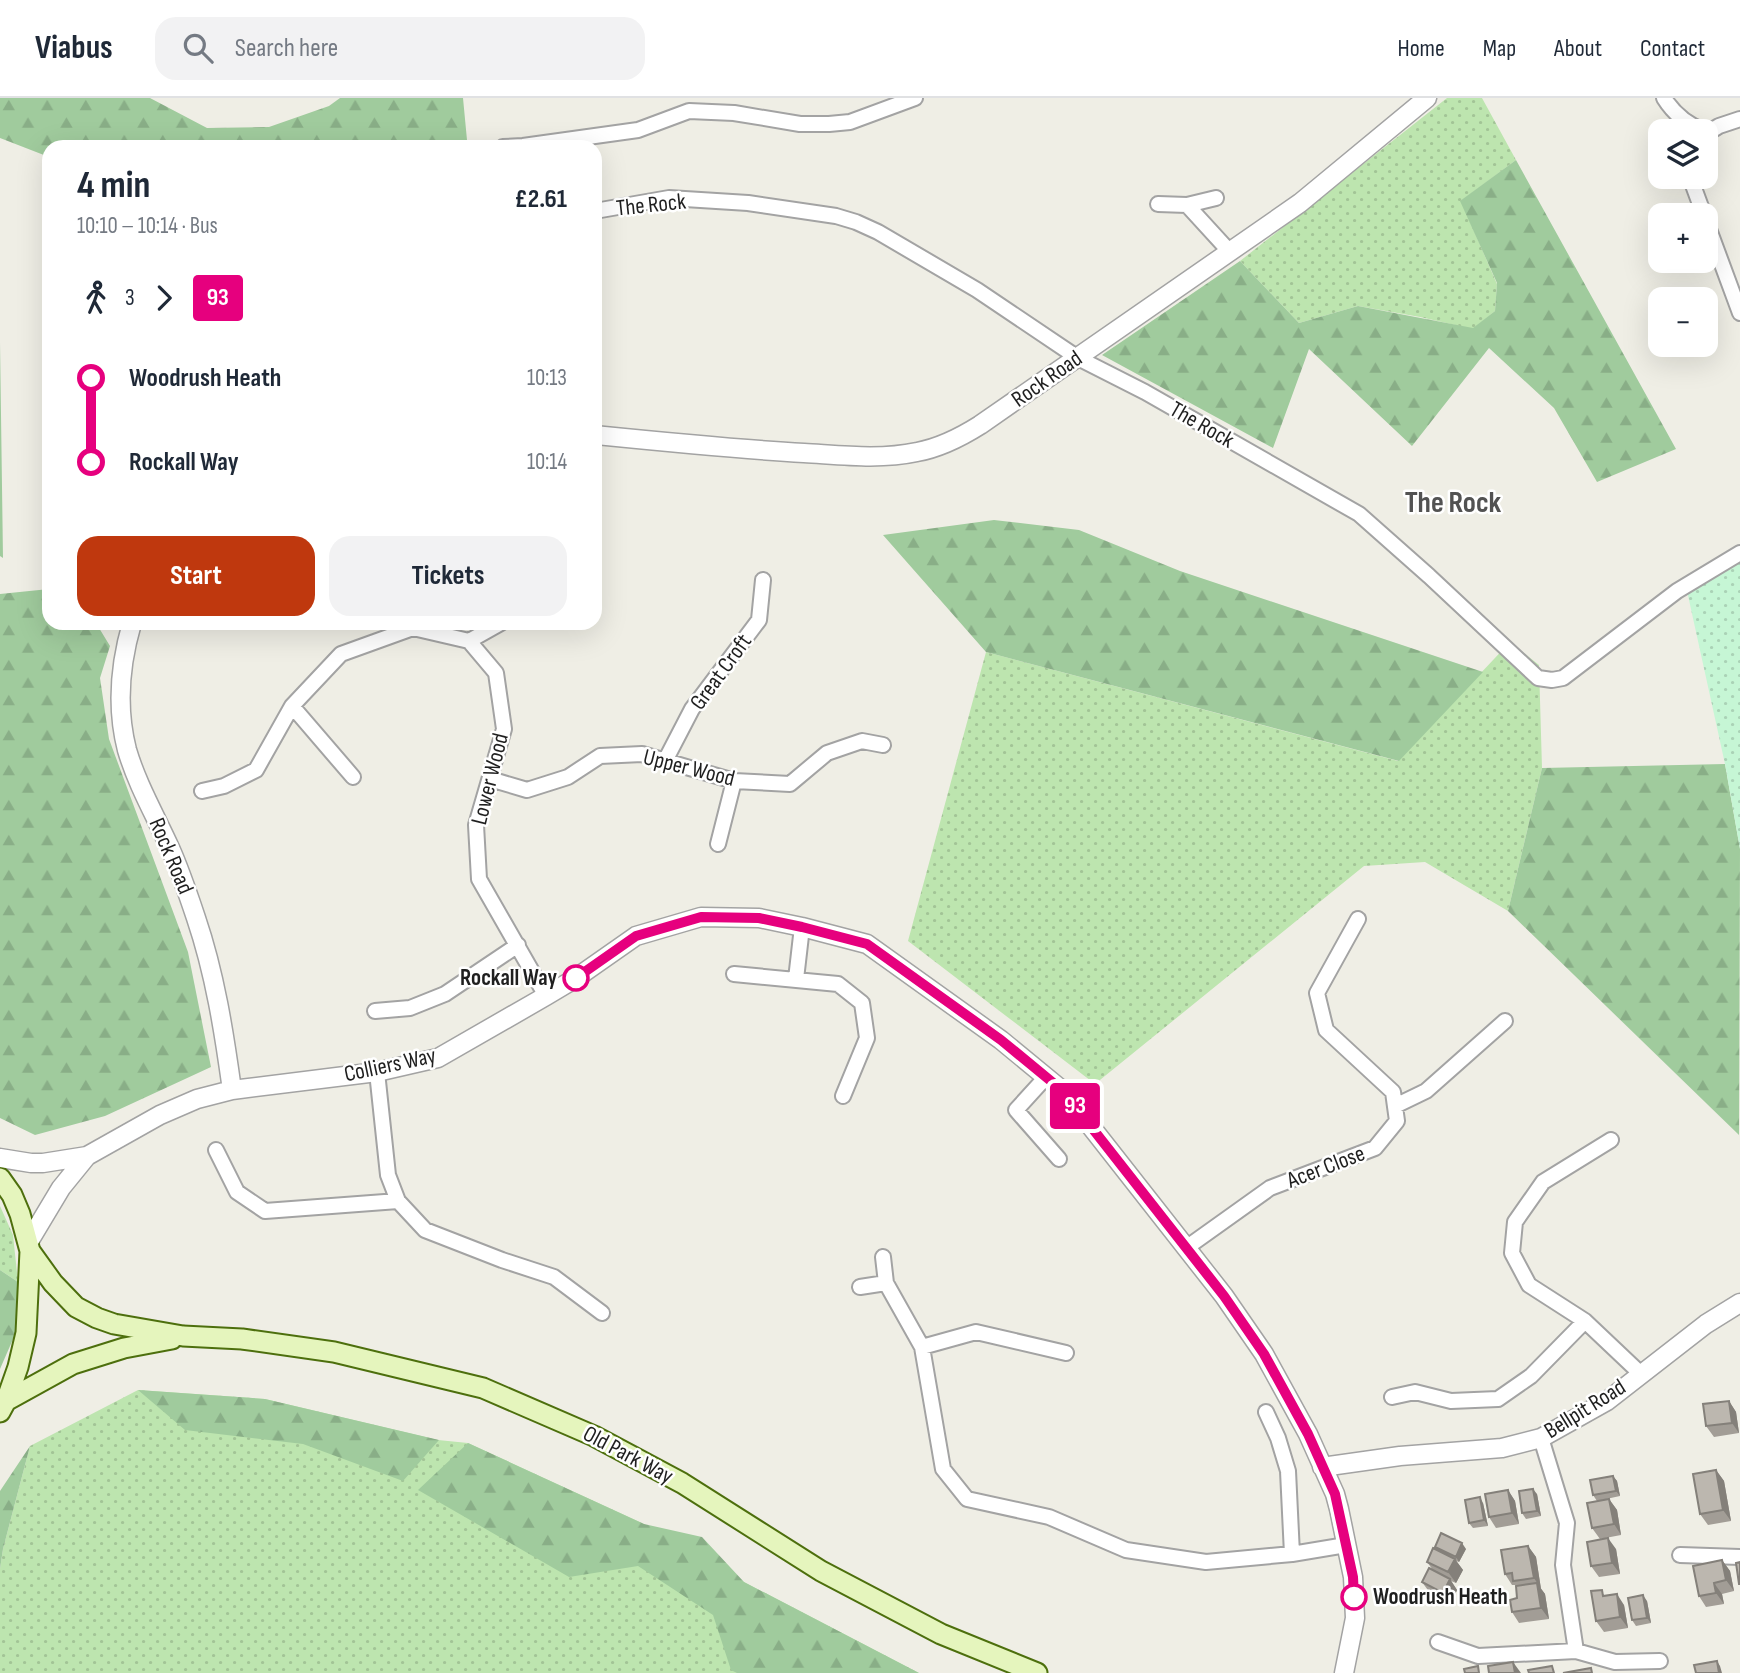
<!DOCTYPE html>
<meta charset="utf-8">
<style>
body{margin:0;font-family:"Sofia Sans Condensed",sans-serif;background:#f2f2f3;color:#1f2937;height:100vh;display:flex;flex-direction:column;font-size:26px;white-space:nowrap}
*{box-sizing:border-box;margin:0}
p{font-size:23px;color:#747a83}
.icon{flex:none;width:38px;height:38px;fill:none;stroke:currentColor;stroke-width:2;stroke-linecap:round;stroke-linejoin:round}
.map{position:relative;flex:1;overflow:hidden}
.side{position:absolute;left:42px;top:42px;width:560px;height:490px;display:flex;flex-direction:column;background:#fff;border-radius:21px;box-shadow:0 7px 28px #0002}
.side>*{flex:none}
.badge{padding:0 14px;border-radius:5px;font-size:24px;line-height:46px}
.fabs{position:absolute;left:1648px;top:21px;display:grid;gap:14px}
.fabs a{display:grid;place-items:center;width:70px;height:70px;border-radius:14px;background:#fff;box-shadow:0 7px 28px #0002;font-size:35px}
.map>.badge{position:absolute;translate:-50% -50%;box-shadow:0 0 0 4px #fff}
.legs{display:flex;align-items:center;gap:10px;height:77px;padding:0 35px;font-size:23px}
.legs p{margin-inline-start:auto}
.overview{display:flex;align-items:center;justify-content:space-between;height:119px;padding:0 35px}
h1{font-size:38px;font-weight:700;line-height:52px}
.button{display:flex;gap:14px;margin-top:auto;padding:14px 35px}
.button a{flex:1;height:80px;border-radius:21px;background:#bf380e;color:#fff;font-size:28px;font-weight:700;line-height:80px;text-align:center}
.button a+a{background:#f2f2f3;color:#1f2937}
ul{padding:0 35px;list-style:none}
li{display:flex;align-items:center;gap:24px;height:84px;font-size:26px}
li i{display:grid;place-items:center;width:10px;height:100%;margin:0 9px;background:currentColor}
li i::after{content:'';width:18px;height:18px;margin:-9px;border:5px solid;border-radius:50%;background:#fff}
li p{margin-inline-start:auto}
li:first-child i{background:linear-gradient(#0000 50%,currentColor 0)}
li:last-child i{background:linear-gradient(currentColor 50%,#0000 0)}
header{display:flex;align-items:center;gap:42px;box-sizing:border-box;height:98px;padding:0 35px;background:#fff;border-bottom:2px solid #e0e1e3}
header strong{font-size:33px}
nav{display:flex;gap:38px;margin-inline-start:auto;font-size:24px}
.search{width:490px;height:63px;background:#f2f2f3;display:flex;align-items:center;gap:18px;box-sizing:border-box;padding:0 24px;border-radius:21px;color:#747a83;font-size:26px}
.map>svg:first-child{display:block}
.grass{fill:url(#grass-dots)}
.forest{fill:url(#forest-firs)}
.park{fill:url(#park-dots)}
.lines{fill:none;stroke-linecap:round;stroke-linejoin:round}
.minor-casing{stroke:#a3a3a3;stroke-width:18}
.tertiary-casing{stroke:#a3a3a3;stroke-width:21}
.secondary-casing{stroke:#4d6f0d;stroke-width:23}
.minor{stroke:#fff;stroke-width:14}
.tertiary{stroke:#fff;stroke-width:18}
.secondary{stroke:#e5f5bd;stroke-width:19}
.wall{fill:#a29d96}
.shaded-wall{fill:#84807a}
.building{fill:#bcb7af;stroke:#84807a;stroke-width:2}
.line-1-casing{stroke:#fff;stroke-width:16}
.line-1{stroke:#e6007e;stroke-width:10}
.stop-1-dot{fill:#fff;stroke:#e6007e;stroke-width:3.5}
.labels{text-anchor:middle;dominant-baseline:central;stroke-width:5;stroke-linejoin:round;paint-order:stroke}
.street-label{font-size:23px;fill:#1f1f1f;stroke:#fff}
.stop-label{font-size:23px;font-weight:bold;fill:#1f1f1f;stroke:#fff;text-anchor:end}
.district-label{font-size:30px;font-weight:bold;fill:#525252;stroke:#fff}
</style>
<header>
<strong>Viabus</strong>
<div class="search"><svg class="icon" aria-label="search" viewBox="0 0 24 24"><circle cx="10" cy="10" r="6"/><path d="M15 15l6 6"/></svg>Search here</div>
<nav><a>Home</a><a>Map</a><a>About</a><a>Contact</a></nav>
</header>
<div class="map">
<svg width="1740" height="1575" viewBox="0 0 1740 1575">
<defs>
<pattern id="grass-dots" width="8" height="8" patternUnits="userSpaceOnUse" patternTransform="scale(1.75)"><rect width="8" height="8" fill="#bde5af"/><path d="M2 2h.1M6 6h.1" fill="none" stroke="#a2c496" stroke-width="1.8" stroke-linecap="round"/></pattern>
<pattern id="forest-firs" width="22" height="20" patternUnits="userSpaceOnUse" patternTransform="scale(1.75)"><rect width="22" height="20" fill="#a0cb9d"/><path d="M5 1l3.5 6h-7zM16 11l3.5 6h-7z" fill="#89ae87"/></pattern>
<pattern id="park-dots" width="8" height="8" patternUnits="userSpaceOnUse" patternTransform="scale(1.75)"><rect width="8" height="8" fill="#c6f6d5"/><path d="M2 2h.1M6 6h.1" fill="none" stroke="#aad2b6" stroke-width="1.8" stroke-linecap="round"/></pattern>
</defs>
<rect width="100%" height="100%" fill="#efeee5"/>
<path class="grass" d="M 1447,0 L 1482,0 L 1516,62 L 1461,103 L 1497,186 L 1495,213 L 1473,231 L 1420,219 L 1358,208 L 1299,225 L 1240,163 Z
M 1510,544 L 1539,567 L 1542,670 L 1508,813 L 1425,764 L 1364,768 L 1095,986 L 908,843 L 986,554 L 1398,663 Z
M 0,1108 L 13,1137 L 18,1184 L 0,1172 Z
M 138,1292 L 265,1301 L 438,1342 L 468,1345 L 644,1426 L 744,1484 L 919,1575 L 0,1575 L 0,1471 L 3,1451 L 30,1348 Z"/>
<path class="forest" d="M 0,0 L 150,0 L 207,30 L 269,29 L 329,8 L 340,0 L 463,0 L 467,42 L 362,46 L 356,49 L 49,49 L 49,59 L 0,40 Z
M 1516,62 L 1676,351 L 1597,384 L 1554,310 L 1489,250 L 1412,348 L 1309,251 L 1273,350 L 1102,257 L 1240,163 L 1299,225 L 1358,208 L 1473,230 L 1495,213 L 1497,185 L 1460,103 Z
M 0,240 L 0,244 L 3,460 L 0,458 Z
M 994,422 L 1079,432 L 1180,473 L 1483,574 L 1399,663 L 986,554 L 883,437 Z
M 49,491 L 49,525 L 96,525 L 110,548 L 100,580 L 109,641 L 188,854 L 211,969 L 105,1018 L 35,1037 L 0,1020 L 0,496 Z
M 1725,666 L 1740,751 L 1739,1037 L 1508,813 L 1542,670 Z
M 0,1172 L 18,1184 L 17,1232 L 0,1271 Z
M 138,1292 L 265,1301 L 439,1342 L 403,1383 L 303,1346 L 185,1332 Z
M 468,1345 L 644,1426 L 702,1439 L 744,1484 L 919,1575 L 737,1575 L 731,1572 L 713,1517 L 638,1468 L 569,1479 L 418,1392 Z
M 30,1348 L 3,1451 L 0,1471 L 0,1393 Z"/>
<path class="park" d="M 1740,461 L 1740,751 L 1725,666 L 1687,493 Z"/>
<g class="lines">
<defs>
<path id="minor" d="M 1664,0 C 1674,16 1686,26 1704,33
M 1706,36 L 1719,28 L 1740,21
M 503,49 L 523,48 L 638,32 L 689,13 L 734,15 L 800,26 L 829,26 L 850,24 L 915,0
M 1690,79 L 1704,117
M 1158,106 L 1187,107 L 1216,100
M 1187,107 L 1230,154
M 595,113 L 669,100 L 748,105 L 836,118 L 856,124 L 878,134 L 977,192 L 1078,260 L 1145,294 L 1359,416 L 1429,478 L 1538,580 L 1552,582 L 1563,580 L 1677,493 L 1740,455
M 1706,123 L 1740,215
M 469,543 L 501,525
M 292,608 L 353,679
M 665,663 L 692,611 L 759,522 L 763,482
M 490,681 L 527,692 L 568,679 L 600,658 L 642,656 L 734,683 L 790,686 L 827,655 L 862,643 L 883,647
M 202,693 L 224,688 L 256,672 L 292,608 L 341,556 L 413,530 L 469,543 L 496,575 L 504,631 L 476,727 L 479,781 L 546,898
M 718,746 L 734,683
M 734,876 L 838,886 L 862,905 L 867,940 L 843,998
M 796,881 L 802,829
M 375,913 L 410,910 L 445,896 L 518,847
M 377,974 L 388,1077 L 398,1103 L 425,1132 L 502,1162 L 554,1179 L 602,1215
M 1046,979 L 1016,1012 L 1059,1061
M 1395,1008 L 1426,993 L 1505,923
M 1611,1042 L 1543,1084 L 1515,1124 L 1512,1155 L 1529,1187 L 1585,1223 L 1641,1276
M 216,1052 L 237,1094 L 265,1113 L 398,1103
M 1186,1150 L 1270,1090 L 1375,1050 L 1397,1023 L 1393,994 L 1326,932 L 1317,895 L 1358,821
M 883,1159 L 886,1185 L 922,1249 L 943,1371 L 967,1401 L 1049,1419 L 1126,1452 L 1206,1464 L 1292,1456 L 1346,1447
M 860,1189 L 886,1185
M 922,1249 L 976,1234 L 1066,1255
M 1392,1299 L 1415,1294 L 1451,1303 L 1498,1301 L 1531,1278 L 1585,1223
M 1266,1314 L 1278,1340 L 1288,1373 L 1292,1456
M 1680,1457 L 1740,1459
M 1438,1544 L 1478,1558 L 1576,1553 L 1563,1467 L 1567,1425 L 1541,1340
M 1576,1553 L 1615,1564 L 1660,1563"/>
<path id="tertiary" d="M 595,337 C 665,344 734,351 804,355 C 840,357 880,362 917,354 C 939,350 961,339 980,327 L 1300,105 L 1427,0
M 132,525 C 120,566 116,609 127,652 C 137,686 155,717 170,750 C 180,772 188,796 196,820 C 215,876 224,934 232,992
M 0,1060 L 31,1065 L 43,1065 L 87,1058
M 28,1145 L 61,1090 L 87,1058 L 160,1017 L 197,1001 L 232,992 L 377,974 L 438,960 L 546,898 L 576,880 L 636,838 L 701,819 L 759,820 L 802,829 L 867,846 L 1001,942 L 1063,993 L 1224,1198 L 1264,1256 L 1308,1336 L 1335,1396 L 1339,1411 L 1353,1479 L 1355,1520 L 1344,1575
M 1322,1369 L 1400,1358 L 1502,1350 L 1541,1340 L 1607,1303 L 1706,1226 L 1740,1205"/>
<path id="secondary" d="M 0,1080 L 12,1097 L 20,1116 L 30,1153 L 26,1235 L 18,1269 L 6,1303 L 0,1314
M 30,1153 L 53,1185 L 76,1209 L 97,1220 L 114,1226 L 183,1238 L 242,1241 L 334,1254 L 483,1290 L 594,1338 L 682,1385 L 821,1473 L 941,1536 L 1037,1575
M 6,1303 L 73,1266 L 124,1250 L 172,1241"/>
</defs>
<use href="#minor" class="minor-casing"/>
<use href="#tertiary" class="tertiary-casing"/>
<use href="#secondary" class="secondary-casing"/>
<use href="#minor" class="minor"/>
<use href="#tertiary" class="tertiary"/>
<use href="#secondary" class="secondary"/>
</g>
<path class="wall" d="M 1729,1303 L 1736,1314 L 1739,1335 L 1714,1339 L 1706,1328 Z
M 1716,1372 L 1724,1383 L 1731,1423 L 1708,1427 L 1700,1416 Z
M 1613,1378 L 1617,1383 L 1620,1398 L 1597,1403 L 1593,1397 Z
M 1508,1392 L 1515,1403 L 1519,1426 L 1496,1430 L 1489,1419 Z
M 1537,1396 L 1541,1418 L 1526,1421 L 1522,1415 Z
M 1609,1401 L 1617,1412 L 1621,1437 L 1600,1441 L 1592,1430 Z
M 1483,1405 L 1488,1428 L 1473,1430 L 1469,1425 Z
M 1528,1448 L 1536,1459 L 1541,1491 L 1545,1496 L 1549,1521 L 1519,1525 L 1512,1514 L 1517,1500 L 1516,1488 L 1515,1487 L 1512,1487 L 1505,1476 Z
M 1435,1449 L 1466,1451 L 1459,1464 L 1456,1463 L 1463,1472 L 1456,1485 L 1451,1483 L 1457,1492 L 1451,1506 L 1430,1495 L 1422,1484 L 1433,1472 L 1427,1464 L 1437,1452 Z
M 1616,1451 L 1620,1476 L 1599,1479 L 1591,1468 Z
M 1722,1462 L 1730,1473 L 1734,1493 L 1722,1496 L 1724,1506 L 1706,1509 L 1699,1498 Z
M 1606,1498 L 1624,1507 L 1628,1530 L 1604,1534 L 1596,1523 Z
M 1647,1503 L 1651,1525 L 1636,1528 L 1632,1522 Z"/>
<path class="shaded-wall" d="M 1729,1303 L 1736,1314 L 1739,1335 L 1732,1325 Z
M 1716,1372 L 1724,1383 L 1731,1423 L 1723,1412 Z
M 1613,1378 L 1617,1383 L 1620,1398 L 1616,1393 Z
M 1533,1391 L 1537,1396 L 1541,1418 L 1537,1413 Z
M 1508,1392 L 1515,1403 L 1519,1426 L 1512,1415 Z
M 1480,1399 L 1483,1405 L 1488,1428 L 1484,1422 Z
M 1609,1401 L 1617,1412 L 1621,1437 L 1614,1426 Z
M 1608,1440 L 1616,1451 L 1620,1476 L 1612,1465 Z
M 1462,1445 L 1466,1451 L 1459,1464 L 1456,1459 Z
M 1528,1448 L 1536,1459 L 1541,1491 L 1534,1480 Z
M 1455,1461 L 1463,1472 L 1456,1485 L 1448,1474 Z
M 1722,1462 L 1730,1473 L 1734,1493 L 1726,1482 Z
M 1450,1481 L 1457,1492 L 1451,1506 L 1443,1495 Z
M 1537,1485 L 1545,1496 L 1549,1521 L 1541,1510 Z
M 1714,1485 L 1722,1496 L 1724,1506 L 1716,1495 Z
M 1617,1496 L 1624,1507 L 1628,1530 L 1620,1519 Z
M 1643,1497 L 1647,1503 L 1651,1525 L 1647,1520 Z
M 1717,1563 L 1720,1568 L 1722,1575 L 1719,1575 Z
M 1513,1564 L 1521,1575 L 1515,1575 Z"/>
<path class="building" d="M 1729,1303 L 1732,1325 L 1706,1328 L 1703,1306 Z
M 1716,1372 L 1723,1412 L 1700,1416 L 1693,1376 Z
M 1613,1378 L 1616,1393 L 1593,1397 L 1590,1382 Z
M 1533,1391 L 1537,1413 L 1522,1415 L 1519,1393 Z
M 1508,1392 L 1512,1415 L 1489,1419 L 1485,1396 Z
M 1480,1399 L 1484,1422 L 1469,1425 L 1465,1402 Z
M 1609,1401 L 1614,1426 L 1592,1430 L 1587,1405 Z
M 1441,1435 L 1462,1445 L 1456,1459 L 1435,1449 Z
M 1608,1440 L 1612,1465 L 1591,1468 L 1587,1444 Z
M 1528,1448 L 1534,1480 L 1513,1483 L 1512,1475 L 1505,1476 L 1501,1452 Z
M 1433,1450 L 1455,1461 L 1448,1474 L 1427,1464 Z
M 1722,1462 L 1726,1482 L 1714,1485 L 1716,1495 L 1699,1498 L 1693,1468 Z
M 1740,1464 L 1740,1486 L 1739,1486 L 1736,1465 Z
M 1429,1470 L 1450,1481 L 1443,1495 L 1422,1484 Z
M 1537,1485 L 1541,1510 L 1512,1514 L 1510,1502 L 1517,1500 L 1516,1488 Z
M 1602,1492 L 1603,1498 L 1617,1496 L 1620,1519 L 1596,1523 L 1591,1493 Z
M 1643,1497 L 1647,1520 L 1632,1522 L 1628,1500 Z
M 1717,1563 L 1719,1575 L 1696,1575 L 1694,1567 Z
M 1513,1564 L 1515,1575 L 1489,1575 L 1488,1568 Z
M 1478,1568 L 1479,1575 L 1465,1575 L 1464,1571 Z
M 1552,1568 L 1554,1575 L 1529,1575 L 1528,1572 Z
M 1591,1570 L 1592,1575 L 1563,1575 Z"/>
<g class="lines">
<defs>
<path id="line-1" d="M 576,880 L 636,838 L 701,819 L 759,820 L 802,829 L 867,846 L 1001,942 L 1063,993 L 1224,1198 L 1264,1256 L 1308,1336 L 1335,1396 L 1353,1479 L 1354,1499"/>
</defs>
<use href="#line-1" class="line-1-casing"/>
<use href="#line-1" class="line-1"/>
</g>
<g class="stop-1-dot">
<circle cx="576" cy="880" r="12"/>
<circle cx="1354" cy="1499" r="12"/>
</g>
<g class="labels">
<g class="street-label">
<text transform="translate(651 107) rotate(-6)">The Rock</text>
<text transform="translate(1047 281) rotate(-35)">Rock Road</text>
<text transform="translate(1202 327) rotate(30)">The Rock</text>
<text transform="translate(721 574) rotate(-54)">Great Croft</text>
<text transform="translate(689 670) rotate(14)">Upper Wood</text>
<text transform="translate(490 681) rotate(-76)">Lower Wood</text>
<text transform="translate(171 758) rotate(67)">Rock Road</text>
<text transform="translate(390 967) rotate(-12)">Colliers Way</text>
<text transform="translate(1326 1069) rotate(-21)">Acer Close</text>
<text transform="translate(1585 1311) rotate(-32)">Bellpit Road</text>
<text transform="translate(628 1357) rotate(28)">Old Park Way</text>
</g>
<g class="stop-label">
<text x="557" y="880">Rockall Way</text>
<text x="1373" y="1499" text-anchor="start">Woodrush Heath</text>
</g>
<g class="district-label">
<text x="1453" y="405">The Rock</text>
</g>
</g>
</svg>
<div class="fabs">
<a><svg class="icon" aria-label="layers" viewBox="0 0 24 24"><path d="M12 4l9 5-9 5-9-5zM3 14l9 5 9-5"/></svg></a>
<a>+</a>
<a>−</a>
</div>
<b class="badge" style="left:1075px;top:1008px;background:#e6007e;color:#fff">93</b>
<section class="side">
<div class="overview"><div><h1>4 min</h1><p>10:10 – 10:14 · Bus</p></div><b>£2.61</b></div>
<div class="legs"><svg class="icon" aria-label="walk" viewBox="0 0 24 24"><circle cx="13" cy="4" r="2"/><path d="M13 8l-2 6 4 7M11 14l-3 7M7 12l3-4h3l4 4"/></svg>3<svg class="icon" aria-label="forward" viewBox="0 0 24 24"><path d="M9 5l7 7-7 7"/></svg><b class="badge" style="background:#e6007e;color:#fff">93</b></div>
<ul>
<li><i style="color:#e6007e"></i><b>Woodrush Heath</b><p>10:13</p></li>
<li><i style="color:#e6007e"></i><b>Rockall Way</b><p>10:14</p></li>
</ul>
<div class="button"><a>Start</a><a>Tickets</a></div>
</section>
</div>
